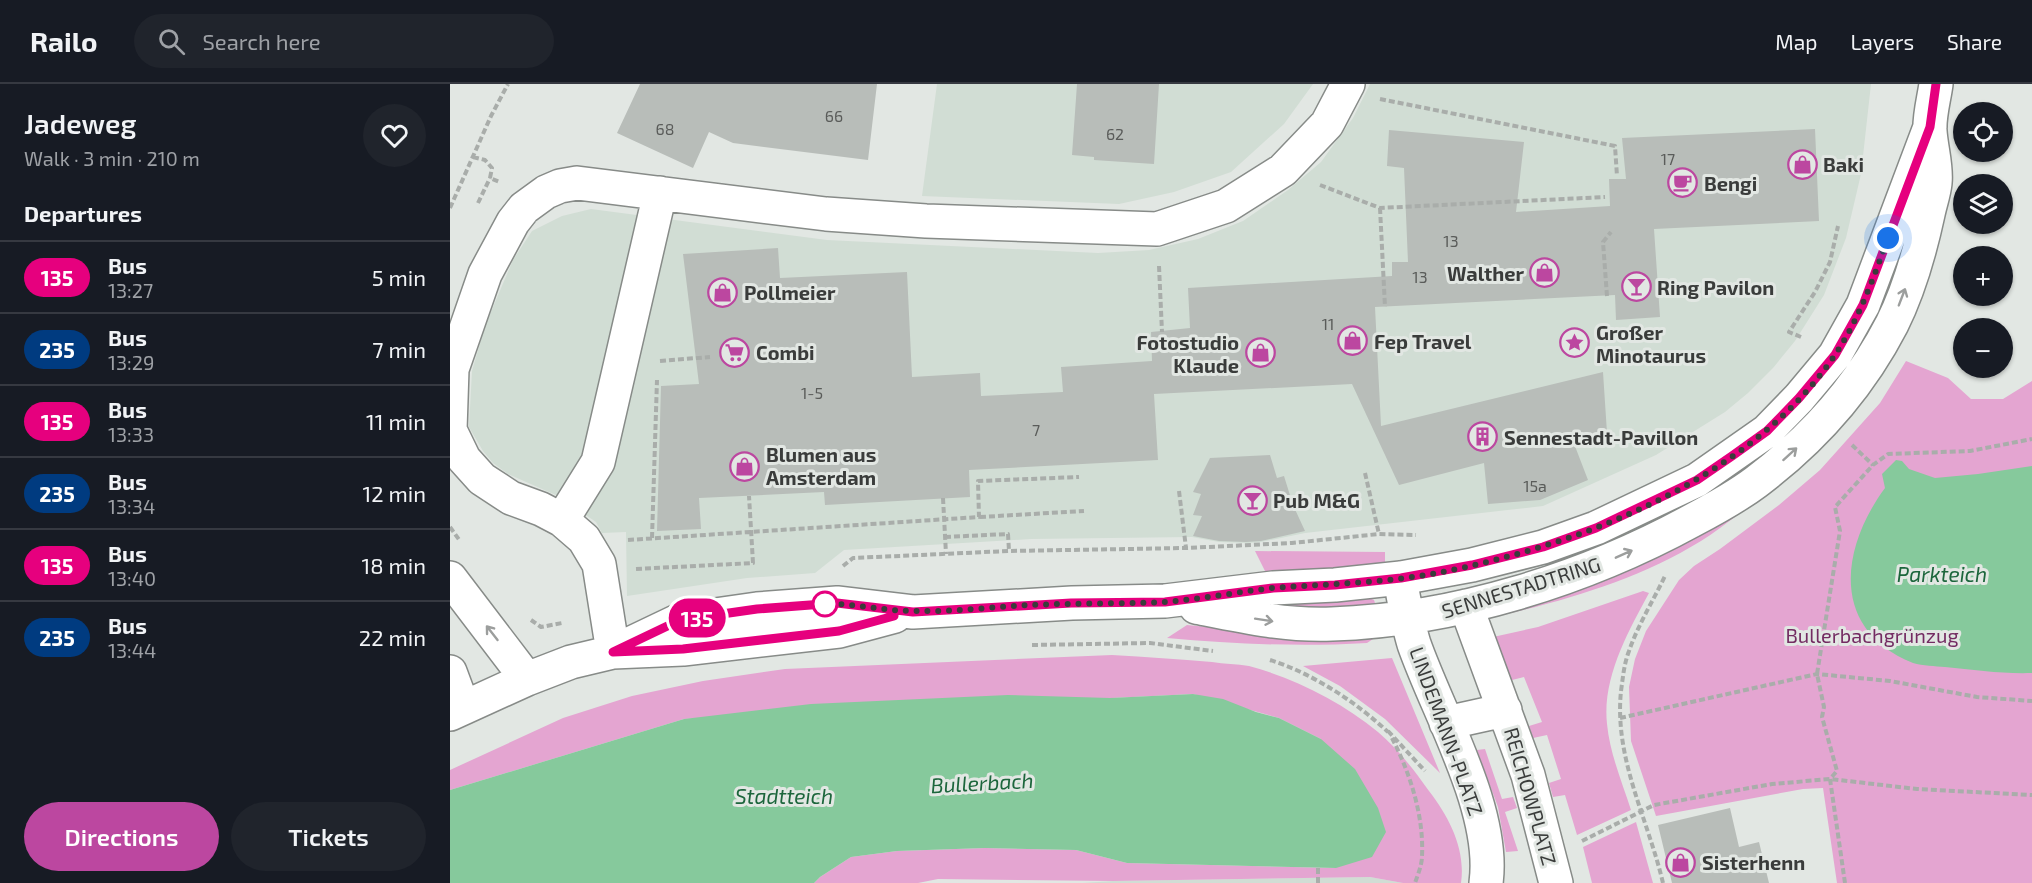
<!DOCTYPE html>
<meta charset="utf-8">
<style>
body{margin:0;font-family:"Exo 2",sans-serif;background:#20242c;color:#f1f3f6;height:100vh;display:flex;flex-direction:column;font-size:22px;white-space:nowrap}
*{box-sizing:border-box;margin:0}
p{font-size:20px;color:#9ea1a6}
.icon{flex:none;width:33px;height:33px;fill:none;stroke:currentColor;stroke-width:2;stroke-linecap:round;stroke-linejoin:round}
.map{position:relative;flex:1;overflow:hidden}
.details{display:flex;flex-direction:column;background:#171b24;width:450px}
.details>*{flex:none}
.badge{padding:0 12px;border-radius:20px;font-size:21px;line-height:39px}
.fabs{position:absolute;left:1503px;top:18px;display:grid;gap:12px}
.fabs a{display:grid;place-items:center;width:60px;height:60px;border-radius:50%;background:#171b24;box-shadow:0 2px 4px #0004;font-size:30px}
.you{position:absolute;width:30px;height:30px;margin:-15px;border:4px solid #fff;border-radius:50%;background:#1a73e8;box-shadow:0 0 0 9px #1a73e833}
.map>.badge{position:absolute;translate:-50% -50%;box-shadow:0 0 0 3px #fff}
h2{padding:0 24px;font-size:22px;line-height:54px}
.round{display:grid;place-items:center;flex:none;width:63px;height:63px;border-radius:32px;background:#20242c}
.summary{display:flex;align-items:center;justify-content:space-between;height:102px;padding:0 24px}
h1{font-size:28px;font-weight:600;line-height:45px}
.cta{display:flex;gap:12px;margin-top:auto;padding:12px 24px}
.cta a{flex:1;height:69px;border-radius:36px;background:#bc47a0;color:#fff;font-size:24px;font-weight:600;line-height:69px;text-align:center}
.cta a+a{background:#20242c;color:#f1f3f6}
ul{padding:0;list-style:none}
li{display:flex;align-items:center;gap:18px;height:72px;padding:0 24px;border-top:2px solid #363941}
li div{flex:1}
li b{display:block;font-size:22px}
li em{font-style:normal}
li .badge{min-width:66px;font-weight:700;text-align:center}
header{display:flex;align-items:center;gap:36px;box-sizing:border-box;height:84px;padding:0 30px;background:#171b24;border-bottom:2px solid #363941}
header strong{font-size:28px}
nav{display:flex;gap:33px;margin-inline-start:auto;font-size:21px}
.search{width:420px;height:54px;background:#20242c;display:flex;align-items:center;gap:15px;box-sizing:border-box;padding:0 21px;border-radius:33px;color:#9ea1a6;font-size:22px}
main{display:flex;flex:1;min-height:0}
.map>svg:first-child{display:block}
.built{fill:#d1ddd4}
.green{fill:#e4a5d1}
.water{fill:#86c99c}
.building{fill:#b8bdb9}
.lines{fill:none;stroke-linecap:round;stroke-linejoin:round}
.minor-casing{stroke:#878b88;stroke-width:36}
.path{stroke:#a9adaa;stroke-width:4;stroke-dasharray:6 3;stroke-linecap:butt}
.minor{stroke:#fff;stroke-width:33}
.oneway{stroke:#9c9e9d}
.line-casing{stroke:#fff;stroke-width:14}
.line{stroke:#e6007e;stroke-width:9}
.walk{stroke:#3a3c3b;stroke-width:6;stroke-dasharray:0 10.8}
.stop-dot{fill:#fff;stroke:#e6007e;stroke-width:3}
.labels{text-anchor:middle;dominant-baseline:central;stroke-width:6;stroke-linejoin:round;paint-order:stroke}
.number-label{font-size:16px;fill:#5a5c5a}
.poi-label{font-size:20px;font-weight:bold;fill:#3a3c3b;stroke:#e2e7e3;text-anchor:start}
.street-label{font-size:20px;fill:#3a3c3b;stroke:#e2e7e3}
.park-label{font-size:20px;fill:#732b62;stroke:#e2e7e3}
.water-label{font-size:21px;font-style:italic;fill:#1c663c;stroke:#e2e7e3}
</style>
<header>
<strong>Railo</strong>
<div class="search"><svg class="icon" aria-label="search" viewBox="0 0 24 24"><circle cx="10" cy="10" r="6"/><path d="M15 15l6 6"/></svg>Search here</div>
<nav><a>Map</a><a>Layers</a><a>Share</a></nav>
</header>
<main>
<section class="details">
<div class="summary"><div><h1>Jadeweg</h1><p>Walk · 3 min · 210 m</p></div><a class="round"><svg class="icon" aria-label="heart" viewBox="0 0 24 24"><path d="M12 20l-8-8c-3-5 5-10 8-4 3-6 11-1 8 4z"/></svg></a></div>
<h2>Departures</h2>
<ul>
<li><span class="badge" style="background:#e6007e;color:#fff">135</span><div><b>Bus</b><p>13:27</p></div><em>5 min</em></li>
<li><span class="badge" style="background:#003b80;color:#fff">235</span><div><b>Bus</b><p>13:29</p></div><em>7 min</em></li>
<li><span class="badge" style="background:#e6007e;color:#fff">135</span><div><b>Bus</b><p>13:33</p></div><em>11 min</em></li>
<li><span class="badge" style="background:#003b80;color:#fff">235</span><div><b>Bus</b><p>13:34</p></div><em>12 min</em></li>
<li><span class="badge" style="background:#e6007e;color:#fff">135</span><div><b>Bus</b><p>13:40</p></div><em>18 min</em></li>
<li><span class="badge" style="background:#003b80;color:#fff">235</span><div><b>Bus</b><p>13:44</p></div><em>22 min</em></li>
</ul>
<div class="cta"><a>Directions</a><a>Tickets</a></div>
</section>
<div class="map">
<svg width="1582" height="799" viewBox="0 0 1582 799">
<rect width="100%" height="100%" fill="#e2e7e3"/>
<path class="built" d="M 487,0 L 863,0 L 834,40 L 781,88 L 724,108 L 669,120 L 472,112 Z
M 920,0 L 1421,0 L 1411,90 L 1396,154 L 1374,211 L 1345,257 L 1323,284 L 1298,309 L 1275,328 L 1206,371 L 1093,422 L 855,449 L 811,458 L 797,459 L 769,458 L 742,453 L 581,455 L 394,466 L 365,489 L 297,494 L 177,512 L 176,448 L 152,449 L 146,438 L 108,412 L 58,390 L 43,379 L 33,367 L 19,343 L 22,287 L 35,242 L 63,176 L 82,147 L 112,132 L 141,125 L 377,156 L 648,169 L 699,166 L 748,155 L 793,137 L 838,106 L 871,78 L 903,34 Z
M 920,793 L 953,799 L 633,799 L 663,797 Z"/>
<path class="green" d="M 1456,277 L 1498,294 L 1521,315 L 1553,315 L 1582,297 L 1582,799 L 1387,799 L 1373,704 L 1353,705 L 1206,732 L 1181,657 L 1179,603 L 1185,575 L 1196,547 L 1229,496 L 1244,482 L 1270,465 L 1329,421 L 1370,386 L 1430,319 Z
M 1285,426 L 1289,430 C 1276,439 1264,449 1251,457 C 1189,495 1118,516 1048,532 L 1045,526 Z
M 805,467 L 935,468 L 935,481 L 818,493 Z
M 1193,507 L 1199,509 C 1178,548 1152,594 1157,640 C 1160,670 1172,698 1181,726 L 1127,751 L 1115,711 L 1103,713 L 1099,699 L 1111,695 L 1097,651 L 1083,654 L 1079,642 L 1092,638 L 1074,593 L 1062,596 L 1058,595 L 1043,553 L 1088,543 Z
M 914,512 L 924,516 L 926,522 L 857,529 L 806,518 Z
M 737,541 L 809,548 L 920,549 L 923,555 L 917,559 C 850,563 784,560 717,554 Z
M 662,571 C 696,573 729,575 762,578 C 774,580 787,580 799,582 C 844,594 892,618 928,648 C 948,665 964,686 979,707 C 999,733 1016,765 1011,799 L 953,799 L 920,793 L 663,797 L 488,795 L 468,799 L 364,799 L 370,793 L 401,773 L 447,767 L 535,764 L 626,766 L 677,779 L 886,784 L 871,655 L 829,634 L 743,610 L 234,635 L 0,706 L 0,686 L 113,634 L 182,612 L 253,597 L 335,585 Z
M 942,574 L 990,689 L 935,635 L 890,602 L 853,582 Z
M 1035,665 L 1052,715 L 1063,713 L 1067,724 L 1055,728 L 1068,767 L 1056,768 L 1048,723 L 1027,666 Z
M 1186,738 L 1203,799 L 1142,799 L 1133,763 Z"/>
<path class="water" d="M 1446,376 L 1452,377 L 1459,385 L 1485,394 L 1528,390 L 1582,382 L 1582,589 C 1553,590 1524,586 1495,583 C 1485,582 1473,582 1463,579 C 1380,546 1390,465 1435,404 L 1432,390 Z
M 743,610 L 773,615 L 806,628 L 829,634 L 871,655 L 905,685 L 928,724 L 936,748 L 922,773 L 886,784 L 677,779 L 626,766 L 535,764 L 447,767 L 401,773 L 370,793 L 364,799 L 0,799 L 0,706 L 234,635 L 361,620 L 558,611 L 660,614 Z"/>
<path class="building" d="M 190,0 L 427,0 L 418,76 L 283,59 L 259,48 L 243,84 L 167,49 Z
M 627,0 L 709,0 L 704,80 L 644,76 L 644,73 L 622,71 Z
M 1365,45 L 1369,137 L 1204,145 L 1210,233 L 1166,236 L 1165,211 L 925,223 L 931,342 L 1153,288 L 1157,349 L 1123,357 L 1138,396 L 1090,416 L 1038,420 L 1034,379 L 949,401 L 902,300 L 704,310 L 708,376 L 519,386 L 520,413 L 375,421 L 374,408 L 249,414 L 251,445 L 207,447 L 211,302 L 249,300 L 233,170 L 328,164 L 330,194 L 457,188 L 462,293 L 530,289 L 531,312 L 613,308 L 611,283 L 702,277 L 701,248 L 740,244 L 738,204 L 942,192 L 942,178 L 958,178 L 954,84 L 937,82 L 939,46 L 1074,58 L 1066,128 L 1160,122 L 1159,95 L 1176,95 L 1172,54 Z
M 820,371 L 827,394 L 834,392 L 843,421 L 855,447 L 811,457 L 796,458 L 769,457 L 743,452 L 752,432 L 743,431 L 751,410 L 743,408 L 760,374 Z
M 1280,724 L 1289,763 L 1309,758 L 1319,799 L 1222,799 L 1208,741 Z"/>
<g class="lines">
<defs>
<path id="minor" d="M 112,436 L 148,378 L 210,109
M 0,494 L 77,595
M 953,511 C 956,527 959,544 964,560 C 988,629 1046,726 1036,799
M 1016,522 L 1078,691 L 1106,799
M 746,523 C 791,532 836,542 882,540 C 1005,536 1135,495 1243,436 C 1264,425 1286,413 1306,398 C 1362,356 1410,302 1442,240 C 1459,206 1470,167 1478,130 C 1480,120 1484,109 1485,99 C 1487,83 1481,64 1480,47 C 1479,32 1484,15 1486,0
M 163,568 L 230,536 L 307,525 L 387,519 L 463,528 L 622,519 L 715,517 L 823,504 L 885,501 L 951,494 L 1022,481 L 1093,463 L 1146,444 L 1247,396 L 1317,347 L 1349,314 L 1385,271 L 1413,221 L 1480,43
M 163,568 L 149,480 L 134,455 L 112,436 L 91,425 L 61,414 L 32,395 L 14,375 L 0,346 L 2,285 L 35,190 L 63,138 L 74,124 L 96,108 L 110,102 L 127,99 L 376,130 L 476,137 L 707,145 L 776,122 L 833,86 L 877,40 L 898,0
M 0,588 L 13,623
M 0,630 L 77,595 L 121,578 L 163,568 L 233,565 L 389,547 L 445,532
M 996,639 L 1055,626"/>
</defs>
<use href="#minor" class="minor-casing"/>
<path class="path" d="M 930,15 L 1165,62 L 1167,92
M 23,73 L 35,76 L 42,84 L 40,94 L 50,98
M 870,101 L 930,124 L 1155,113
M 28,119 L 40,94
M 0,124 L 41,32 L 58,0
M 930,124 L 935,223
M 709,182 L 712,248
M 1157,212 L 1153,158 L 1161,148
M 1351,253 L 1339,248 L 1365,208 L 1380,178 L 1388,142
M 210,277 L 260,273
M 1402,361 L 1423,381
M 915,389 L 929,450
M 729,407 L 736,464
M 493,414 L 496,470
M 530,433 L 634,427
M 0,443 L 10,457
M 495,453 L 558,450 L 559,467
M 202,454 L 207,296
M 178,456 L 529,433 L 528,397 L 629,393
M 393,482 L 403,474 L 559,467 L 736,464 L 842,459 L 929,450 L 966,451
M 186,485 L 303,479 L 299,412
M 81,536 L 91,543 L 112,539
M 582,561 L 700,559 L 763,567
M 820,576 C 862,589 906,618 938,648
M 1170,634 L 1367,590 L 1440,597 L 1527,613 L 1582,617
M 938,647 L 975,687
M 942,654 C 960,689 974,732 972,772 C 972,781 968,790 965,799
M 1132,757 L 1204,721 L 1322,700 L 1380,695 L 1467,705 L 1582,711
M 868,784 L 868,799
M 1213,799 C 1198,735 1164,675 1171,607 C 1173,593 1174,580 1179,567 C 1188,541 1203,517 1215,492
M 1395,799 L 1380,695 L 1387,687 L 1372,633 L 1374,623 L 1367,590 L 1390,447 L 1385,423 L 1423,381 L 1438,370 L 1520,367 L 1582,355"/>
<use href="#minor" class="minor"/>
</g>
<defs><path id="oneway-shaft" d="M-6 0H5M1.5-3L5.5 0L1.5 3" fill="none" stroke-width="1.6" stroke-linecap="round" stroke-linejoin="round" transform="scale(1.5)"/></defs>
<g class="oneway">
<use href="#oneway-shaft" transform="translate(1452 213) rotate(-69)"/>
<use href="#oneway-shaft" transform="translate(1340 370) rotate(-42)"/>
<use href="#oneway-shaft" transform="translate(1174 470) rotate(-24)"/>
<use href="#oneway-shaft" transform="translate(814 536) rotate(9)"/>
<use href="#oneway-shaft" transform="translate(42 549) rotate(-128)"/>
</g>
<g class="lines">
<defs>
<path id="line" d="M 444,532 L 389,547 L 233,565 L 163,568 L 230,536 L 307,525 L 387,519 L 463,528 L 621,519 L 715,518 L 823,504 L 885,501 L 951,494 L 1022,481 L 1093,463 L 1146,444 L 1247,396 L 1282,372 L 1317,347 L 1349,314 L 1385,271 L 1413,221 L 1480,43 L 1486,0"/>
</defs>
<use href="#line" class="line-casing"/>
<use href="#line" class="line"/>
<path class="walk" d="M 375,520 L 367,520 C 400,518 431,527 464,527 C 502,528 542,523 580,521 C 625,519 670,520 714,518 C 751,515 787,508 823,504 C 878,500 933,499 987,489 C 1131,461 1300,396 1385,271 C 1409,235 1423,195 1438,154"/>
</g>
<defs>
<symbol id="shop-ring" viewBox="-11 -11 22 22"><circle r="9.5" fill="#e2e7e3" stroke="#bc47a0" stroke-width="1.5"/><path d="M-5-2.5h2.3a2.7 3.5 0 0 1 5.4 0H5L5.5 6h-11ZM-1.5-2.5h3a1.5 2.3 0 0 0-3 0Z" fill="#bc47a0"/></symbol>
<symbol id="cafe-ring" viewBox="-11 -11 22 22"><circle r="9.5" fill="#e2e7e3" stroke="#bc47a0" stroke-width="1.5"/><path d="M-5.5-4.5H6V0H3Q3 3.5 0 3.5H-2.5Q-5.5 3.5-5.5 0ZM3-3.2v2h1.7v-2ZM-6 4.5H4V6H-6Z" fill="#bc47a0"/></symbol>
<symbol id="bar-ring" viewBox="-11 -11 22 22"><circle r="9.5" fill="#e2e7e3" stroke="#bc47a0" stroke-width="1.5"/><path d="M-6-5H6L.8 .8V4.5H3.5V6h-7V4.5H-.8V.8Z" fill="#bc47a0"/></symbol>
<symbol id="sight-ring" viewBox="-11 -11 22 22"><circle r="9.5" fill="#e2e7e3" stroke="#bc47a0" stroke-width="1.5"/><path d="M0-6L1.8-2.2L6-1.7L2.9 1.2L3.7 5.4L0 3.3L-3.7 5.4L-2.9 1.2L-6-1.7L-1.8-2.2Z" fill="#bc47a0"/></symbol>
<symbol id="supermarket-ring" viewBox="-11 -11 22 22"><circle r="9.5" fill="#e2e7e3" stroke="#bc47a0" stroke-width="1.5"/><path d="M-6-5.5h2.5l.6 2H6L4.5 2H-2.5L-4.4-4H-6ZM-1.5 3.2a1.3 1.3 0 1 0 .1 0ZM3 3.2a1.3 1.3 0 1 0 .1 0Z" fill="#bc47a0"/></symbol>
<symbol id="building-ring" viewBox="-11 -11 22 22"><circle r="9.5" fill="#e2e7e3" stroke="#bc47a0" stroke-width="1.5"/><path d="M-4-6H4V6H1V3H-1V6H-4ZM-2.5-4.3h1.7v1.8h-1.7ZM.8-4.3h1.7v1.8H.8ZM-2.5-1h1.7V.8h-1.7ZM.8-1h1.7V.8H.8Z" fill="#bc47a0"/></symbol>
</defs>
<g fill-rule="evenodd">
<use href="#shop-ring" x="1336" y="64" width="33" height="33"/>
<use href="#cafe-ring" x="1216" y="82" width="33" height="33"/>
<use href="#shop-ring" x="1078" y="172" width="33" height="33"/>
<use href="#bar-ring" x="1170" y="186" width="33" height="33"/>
<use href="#shop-ring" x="256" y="192" width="33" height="33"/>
<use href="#shop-ring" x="886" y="240" width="33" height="33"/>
<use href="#sight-ring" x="1108" y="242" width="33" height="33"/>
<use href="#supermarket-ring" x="268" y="252" width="33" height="33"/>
<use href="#shop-ring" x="794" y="252" width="33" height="33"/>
<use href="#building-ring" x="1016" y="336" width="33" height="33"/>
<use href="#shop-ring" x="278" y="366" width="33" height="33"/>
<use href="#bar-ring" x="786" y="400" width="33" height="33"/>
<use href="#shop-ring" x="1214" y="762" width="33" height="33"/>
</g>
<circle class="stop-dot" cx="375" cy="520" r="12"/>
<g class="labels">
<g class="number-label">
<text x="384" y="31">66</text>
<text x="215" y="44">68</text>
<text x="665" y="49">62</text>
<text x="1218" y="74">17</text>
<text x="1001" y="156">13</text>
<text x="970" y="192">13</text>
<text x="878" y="239">11</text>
<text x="362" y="308">1-5</text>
<text x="586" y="345">7</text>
<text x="1085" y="401">15a</text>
</g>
<g class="poi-label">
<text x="1373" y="80">Baki</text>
<text x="1254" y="99">Bengi</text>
<text x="1074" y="189" text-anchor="end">Walther</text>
<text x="1207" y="203">Ring Pavilon</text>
<text x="294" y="208">Pollmeier</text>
<text x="1146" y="248">Großer<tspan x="1146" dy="23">Minotaurus</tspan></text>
<text x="924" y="257">Fep Travel</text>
<text x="789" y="258" text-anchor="end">Fotostudio<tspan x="789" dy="23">Klaude</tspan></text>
<text x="306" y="268">Combi</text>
<text x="1054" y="353">Sennestadt-Pavillon</text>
<text x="316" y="370">Blumen aus<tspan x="316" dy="23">Amsterdam</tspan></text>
<text x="823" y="416">Pub M&amp;G</text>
<text x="1252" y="778">Sisterhenn</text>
</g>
<g class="street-label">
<text transform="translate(1071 503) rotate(-17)">SENNESTADTRING</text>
<text transform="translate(997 647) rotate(70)">LINDEMANN-PLATZ</text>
<text transform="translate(1081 712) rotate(74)">REICHOWPLATZ</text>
</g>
<g class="park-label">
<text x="1422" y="551">Bullerbachgrünzug</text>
</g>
<g class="water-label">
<text x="1492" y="489">Parkteich</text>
<text transform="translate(532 698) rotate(-3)">Bullerbach</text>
<text x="334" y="711">Stadtteich</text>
</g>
</g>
</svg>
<div class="fabs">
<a><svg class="icon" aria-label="locate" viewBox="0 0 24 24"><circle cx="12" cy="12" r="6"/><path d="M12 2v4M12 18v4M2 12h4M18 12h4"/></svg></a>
<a><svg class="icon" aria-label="layers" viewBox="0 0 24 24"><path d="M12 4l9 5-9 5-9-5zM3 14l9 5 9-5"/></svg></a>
<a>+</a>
<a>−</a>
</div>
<div class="you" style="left:1438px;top:154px"></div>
<b class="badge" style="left:247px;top:534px;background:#e6007e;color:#fff">135</b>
</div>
</main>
